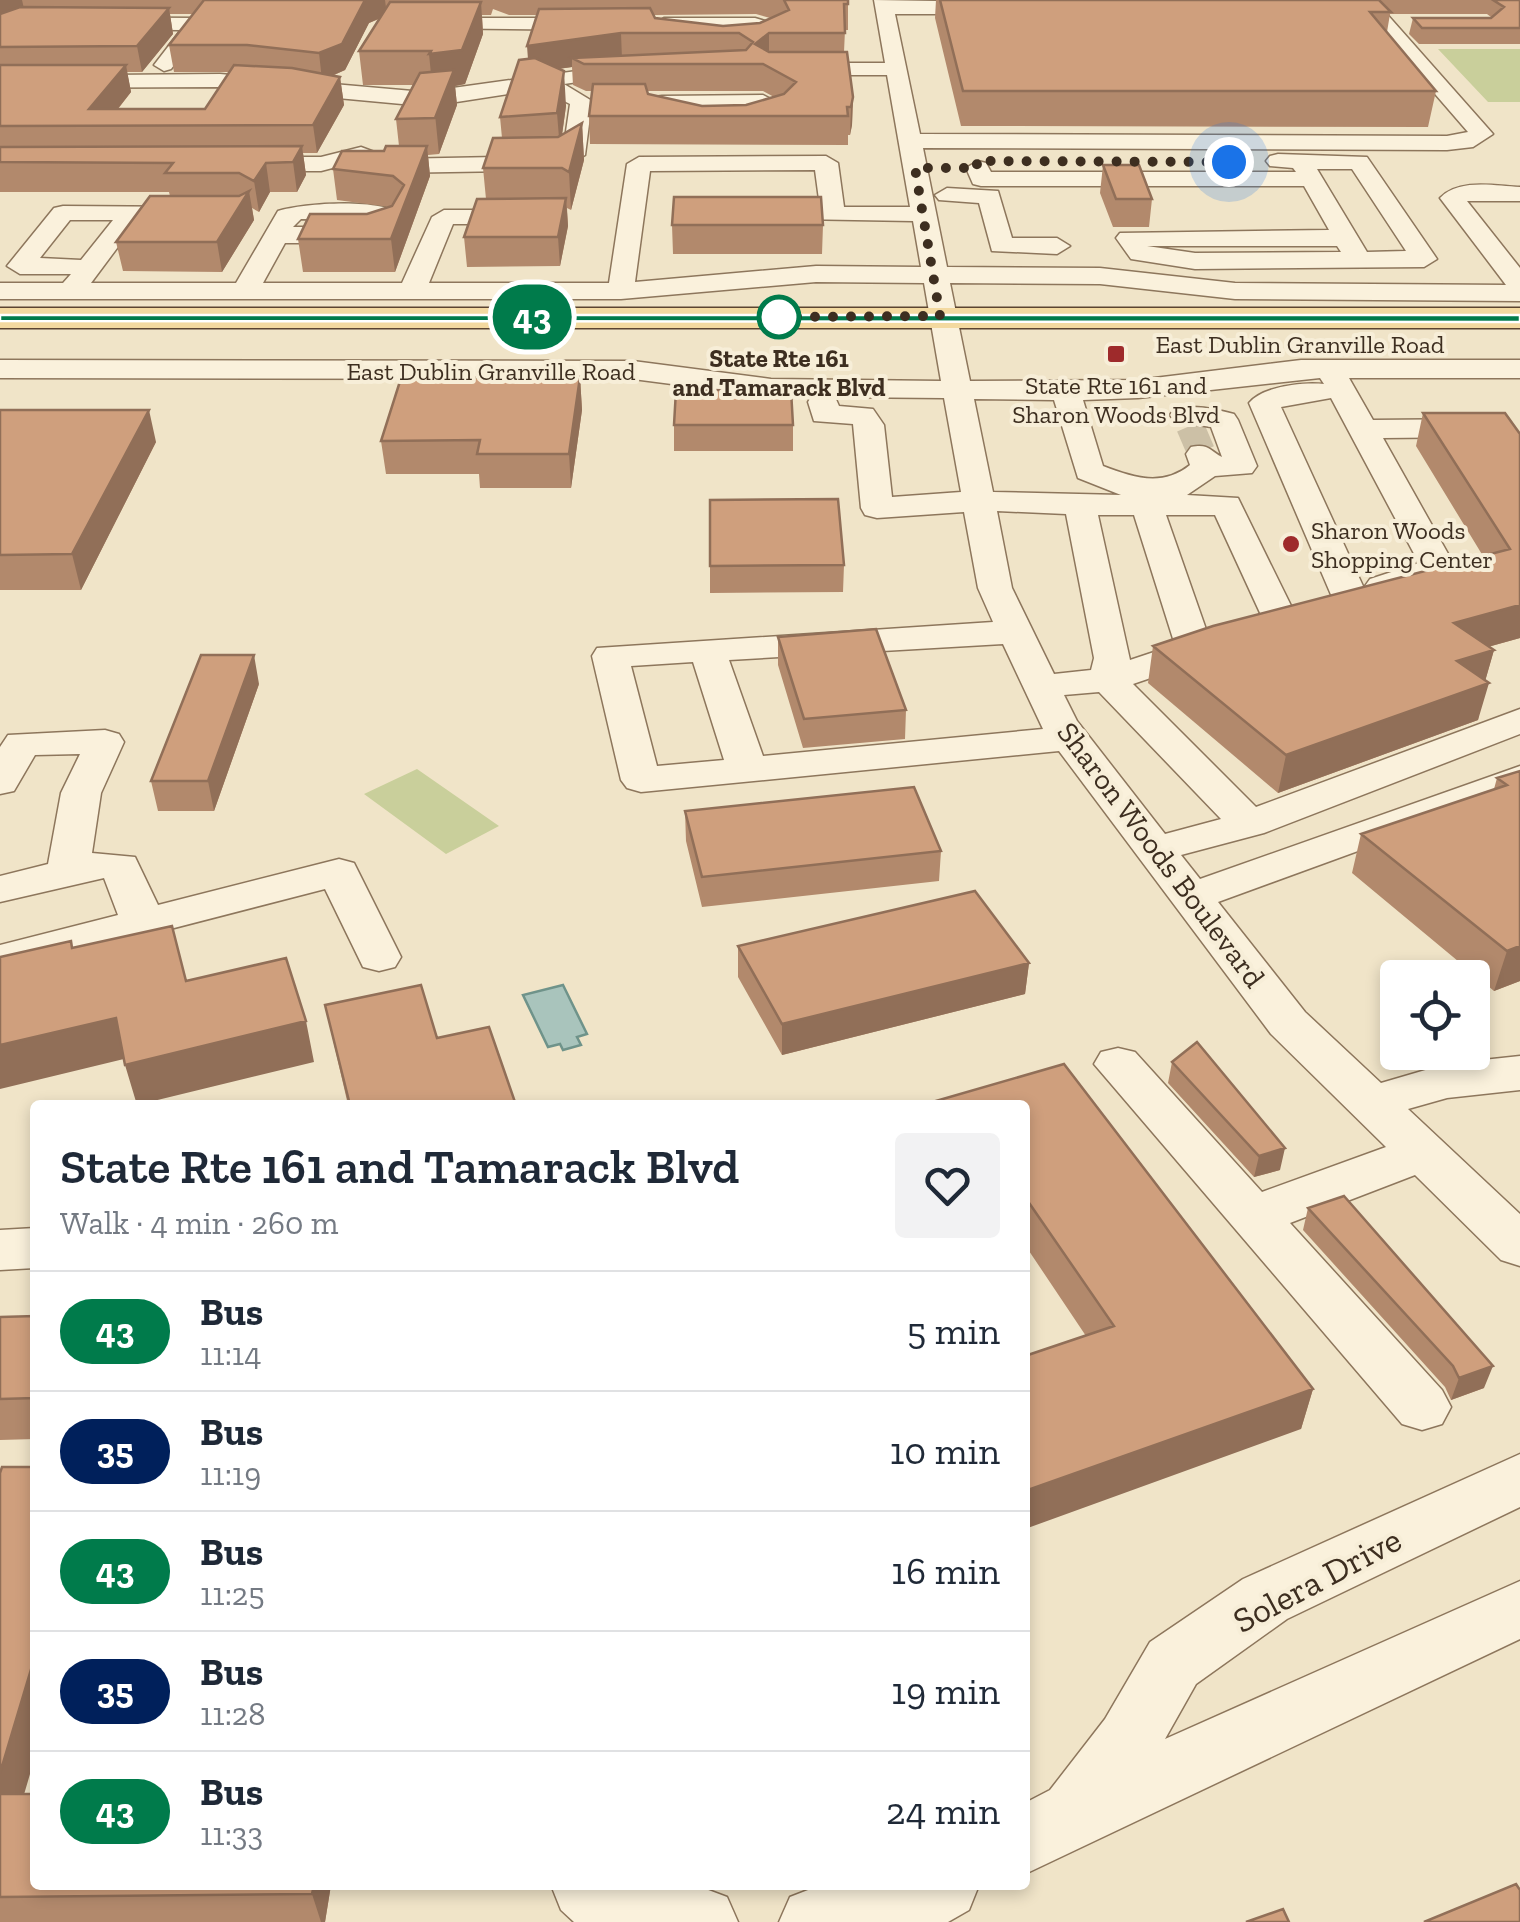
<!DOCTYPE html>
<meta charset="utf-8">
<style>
body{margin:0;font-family:"Zilla Slab",serif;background:#f2f2f3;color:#1f2937;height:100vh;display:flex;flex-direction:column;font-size:38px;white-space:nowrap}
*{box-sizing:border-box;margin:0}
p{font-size:32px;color:#747a83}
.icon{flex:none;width:55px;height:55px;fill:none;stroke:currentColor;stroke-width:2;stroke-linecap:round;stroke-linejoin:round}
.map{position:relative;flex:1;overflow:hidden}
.side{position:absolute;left:30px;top:1100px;width:1000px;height:790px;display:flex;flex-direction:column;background:#fff;border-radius:10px;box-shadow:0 5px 15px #0003}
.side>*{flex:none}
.badge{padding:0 20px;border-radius:32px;font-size:35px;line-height:65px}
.fabs{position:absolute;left:1380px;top:960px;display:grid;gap:20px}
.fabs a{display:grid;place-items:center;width:110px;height:110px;border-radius:10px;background:#fff;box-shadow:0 5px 15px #0003;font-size:50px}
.you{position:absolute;width:50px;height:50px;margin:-25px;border:8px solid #fff;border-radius:50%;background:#1a73e8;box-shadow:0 0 0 15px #1a73e833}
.map>.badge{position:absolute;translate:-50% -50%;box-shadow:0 0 0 5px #fff}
.round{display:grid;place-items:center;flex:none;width:105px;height:105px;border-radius:10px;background:#f2f2f3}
.headline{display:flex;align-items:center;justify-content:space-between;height:170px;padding:0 30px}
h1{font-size:48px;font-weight:600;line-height:75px}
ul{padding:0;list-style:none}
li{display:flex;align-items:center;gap:30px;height:120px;padding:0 30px;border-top:2px solid #e0e1e3}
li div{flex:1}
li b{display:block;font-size:38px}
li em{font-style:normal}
li .badge{min-width:110px;font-weight:700;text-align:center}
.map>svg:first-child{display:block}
.green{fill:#c9cf9b}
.water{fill:#a9c4bc;stroke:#6f938a;stroke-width:2.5}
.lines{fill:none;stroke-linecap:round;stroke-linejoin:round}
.minor-tunnel{stroke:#ccc0a6;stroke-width:28;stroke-dasharray:28 14;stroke-linecap:butt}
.minor-casing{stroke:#8d765c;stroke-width:3}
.major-casing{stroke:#5b4430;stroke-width:3}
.minor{fill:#faf1dc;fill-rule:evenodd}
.major{fill:#f3d9a0;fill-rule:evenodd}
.wall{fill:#b2896c;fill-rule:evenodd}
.shaded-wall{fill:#916f58}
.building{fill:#cf9f7d;stroke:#916f58;stroke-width:2.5}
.line{fill:#007b4b;stroke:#fff;stroke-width:2.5}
.walk{stroke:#3d2e20;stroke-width:10;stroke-dasharray:0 18}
.stop-dot{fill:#fff;stroke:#007b4b;stroke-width:5}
.poi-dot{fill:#9e2a2b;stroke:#f7eed8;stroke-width:4}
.labels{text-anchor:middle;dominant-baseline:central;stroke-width:8;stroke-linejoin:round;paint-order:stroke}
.far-street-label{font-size:25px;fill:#3d2e20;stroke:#f7eed8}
.far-stop-label{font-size:25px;font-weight:bold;fill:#3d2e20;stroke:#f7eed8}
.far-poi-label{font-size:25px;fill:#3d2e20;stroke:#f7eed8}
.street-label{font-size:30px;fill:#3d2e20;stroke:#f7eed8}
.near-street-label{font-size:35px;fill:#3d2e20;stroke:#f7eed8}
</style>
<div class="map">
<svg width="1520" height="1922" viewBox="0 0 1520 1922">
<rect width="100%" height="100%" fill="#f0e4c8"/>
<path class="green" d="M 1438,49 L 1520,49 L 1520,102 L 1488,102 Z
M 417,769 L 499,826 L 446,854 L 364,794 Z"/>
<path class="water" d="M 563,985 L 587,1034 L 577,1037 L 581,1045 L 563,1050 L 560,1044 L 548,1047 L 523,995 Z"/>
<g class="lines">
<path class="minor-tunnel" d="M 1190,426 L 1202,454"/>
<defs>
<path id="minor" d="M 874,0 L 995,2 L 1004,8 L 995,14 L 895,14 L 920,134 L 1447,136 L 1468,132 L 1371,20 L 1364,15 L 1327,12 L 1325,8 C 1339,0 1369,2 1385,12 L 1493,134 L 1473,147 L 1447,150 L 923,148 L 947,267 L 1100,268 L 1235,283 L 1506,285 L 1440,198 C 1459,178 1495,186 1520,187 L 1520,201 L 1467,201 L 1520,268 L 1520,301 L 1235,299 L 1100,284 L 950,283 L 970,381 L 1138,380 L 1301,360 L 1520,360 L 1520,378 L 1349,378 L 1373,420 L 1482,419 L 1493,422 L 1497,428 L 1493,434 L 1482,437 L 1383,438 L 1456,568 L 1451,575 L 1382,596 L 1370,593 L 1365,586 L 1370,579 L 1419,563 L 1331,398 L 1281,407 L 1368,597 L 1362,604 L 1350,608 L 1338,604 L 1332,597 L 1249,403 C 1263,386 1303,382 1324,384 L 1320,378 L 1138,398 L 1083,400 L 1103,466 C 1134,478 1163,487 1190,465 L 1186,454 L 1191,447 C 1209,443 1210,451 1222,457 L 1211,427 L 1174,421 L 1170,415 L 1174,409 C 1193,404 1215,409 1234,414 L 1238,420 L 1257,466 L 1252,473 L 1215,476 L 1187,495 L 1238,498 L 1298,620 L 1293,628 L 1280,631 L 1267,628 L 1215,515 L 1166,515 L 1208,635 L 1221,638 L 1226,646 L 1221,654 L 1133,684 L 1256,807 L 1520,709 L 1520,734 L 1264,833 L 1181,855 L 1200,879 L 1520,766 L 1520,792 L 1218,902 L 1305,1012 L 1381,1083 L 1446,1064 L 1520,1056 L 1520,1090 L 1447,1098 L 1408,1109 L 1520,1214 L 1520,1266 L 1501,1260 L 1415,1175 L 1290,1223 L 1442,1390 L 1451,1407 L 1442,1424 L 1422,1430 L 1402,1424 L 1094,1064 L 1101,1052 L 1118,1048 L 1135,1052 L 1262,1192 L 1386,1147 L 1271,1034 L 1059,751 L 641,792 L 627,788 L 621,780 L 592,656 L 597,648 L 993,622 L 978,588 L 964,512 L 877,518 L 865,515 L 861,508 L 853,424 L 814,421 L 808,402 L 811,397 L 771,397 L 633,379 L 0,378 L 0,360 L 633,361 L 771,379 L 941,381 L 924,283 L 816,282 L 621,299 L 0,299 L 0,283 L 63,283 L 71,274 L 20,274 L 7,266 L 54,208 L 63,206 L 196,207 L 208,214 L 196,221 L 138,220 L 91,283 L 236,283 L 278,211 C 303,203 387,197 404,217 L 393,236 L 371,243 L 285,243 L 263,283 L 402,283 L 432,217 L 444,210 L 532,210 L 544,217 L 532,224 L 453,224 L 429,283 L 609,283 L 627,164 L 639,157 L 826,156 L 838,163 L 844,207 L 910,207 L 887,75 L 788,75 L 778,69 L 788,63 L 885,63 ZM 815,170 L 820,207 L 796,209 L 793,214 L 796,219 L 913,221 L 921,267 L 816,266 L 635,282 L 650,171 ZM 301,219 L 378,220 L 369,227 L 293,227 ZM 70,220 L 113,220 L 81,260 L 40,258 ZM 835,397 L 944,398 L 961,492 L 892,497 L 884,425 L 873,409 L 839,406 ZM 974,399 L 1054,400 L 1078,478 L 1121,495 L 993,492 ZM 997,511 L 1066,514 L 1094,658 L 1091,670 L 1054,674 L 1012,588 ZM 1098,515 L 1134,515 L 1175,645 L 1130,660 ZM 1003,644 L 1043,729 L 763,756 L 729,660 ZM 693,662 L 724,760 L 657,766 L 631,666 ZM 1099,692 L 1221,819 L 1165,834 L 1077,721 L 1064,695 Z
M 25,17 L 196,18 L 206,24 L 171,69 L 164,71 L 154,65 L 181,30 L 25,29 L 0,39 L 0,22 Z
M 422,18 L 593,18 L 603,24 L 593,30 L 415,28 L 412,24 Z
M 664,18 L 755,18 L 782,26 L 785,34 C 759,56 689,48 657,40 L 654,24 ZM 674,30 L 754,30 L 761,32 L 704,36 Z
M 634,63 L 641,65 L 644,69 L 641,73 L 564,84 L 592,101 L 585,155 L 560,170 L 390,173 L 359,161 L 321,171 L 246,171 L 234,164 L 246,157 L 321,157 L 361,147 L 393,159 L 555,156 L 563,152 L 570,104 L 540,89 L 450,103 L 402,104 L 220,87 L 0,88 L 0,76 L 220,74 L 424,92 Z
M 763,95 L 792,110 L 786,120 C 752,130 673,141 647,113 L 654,97 L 662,96 ZM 759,107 L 767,111 L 716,117 L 670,111 Z
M 1278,154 L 1367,157 L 1437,259 L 1424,267 L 1195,269 L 1131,259 L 1116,238 L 1120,233 L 1329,230 L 1304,186 L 981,186 L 973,184 L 966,168 L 978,161 L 986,163 L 991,172 L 1296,172 L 1293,168 L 1270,166 L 1266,161 L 1270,156 ZM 1317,169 L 1352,169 L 1406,251 L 1367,252 ZM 1147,246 L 1337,246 L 1341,252 L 1195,253 Z
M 947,188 L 998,191 L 1012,238 L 1057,238 L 1070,246 L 1057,254 L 992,251 L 979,203 L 939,200 L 935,195 Z
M 105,730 L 119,734 L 124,742 L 101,793 L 92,853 L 135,857 L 158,905 L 339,859 L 354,863 L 401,957 L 395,967 L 379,971 L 363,967 L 325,889 L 0,973 L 0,945 L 118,915 L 104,878 L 0,902 L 0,876 L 48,864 L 61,793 L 80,754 L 35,755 L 14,791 L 0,794 L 0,747 L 8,735 Z
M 35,1228 L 35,1268 L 0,1270 L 0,1230 Z
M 1520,1454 L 1520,1507 L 1287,1619 L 1196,1684 L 1165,1739 L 1520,1581 L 1520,1639 L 1025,1874 L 1025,1803 L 1050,1790 L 1105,1719 L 1150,1642 L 1243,1579 Z
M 551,1885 L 695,1885 L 727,1897 L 738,1922 L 574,1922 L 561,1910 Z
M 821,1885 L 979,1885 L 969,1910 L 948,1922 L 779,1922 L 790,1897 Z"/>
<path id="major" d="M 0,308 L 1520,308 L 1520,328 L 0,328 Z"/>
</defs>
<use href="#minor" class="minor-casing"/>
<use href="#major" class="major-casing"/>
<use href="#minor" class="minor"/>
<use href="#major" class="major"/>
</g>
<path class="wall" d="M 0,0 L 848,0 L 848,30 L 845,30 L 844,52 L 853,97 L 852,125 L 850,135 L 848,135 L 848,145 L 590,144 L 589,116 L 592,91 L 586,91 L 573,85 L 572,67 L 558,69 L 566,106 L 562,134 L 582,123 L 584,160 L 571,210 L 567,208 L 568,226 L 560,266 L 467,267 L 464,237 L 486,199 L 483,168 L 502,138 L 500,117 L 528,59 L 537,15 L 509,15 L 493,9 L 491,15 L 482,15 L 483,34 L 465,84 L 455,86 L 457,105 L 439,154 L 428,155 L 430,176 L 395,272 L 303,272 L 298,239 L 390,207 L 337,200 L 333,169 L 399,146 L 396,119 L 413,85 L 363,85 L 359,51 L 379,19 L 369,23 L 345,70 L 332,76 L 340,77 L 344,105 L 317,153 L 303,153 L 306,175 L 297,192 L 270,192 L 259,212 L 252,208 L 254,220 L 222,272 L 123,271 L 116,242 L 170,196 L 169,192 L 0,192 ZM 170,14 L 194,14 L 169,45 L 174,72 L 230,72 L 205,109 L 118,109 L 131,92 L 127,72 L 142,72 L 173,34 ZM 756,14 L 770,18 L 760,23 L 723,26 L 655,18 L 654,15 ZM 647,91 L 763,91 L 774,97 L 746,105 L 702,106 L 648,94 Z
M 936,0 L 1520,0 L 1520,44 L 1419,44 L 1409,34 L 1413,18 L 1491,17 L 1487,14 L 1390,14 L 1387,32 L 1436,91 L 1428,127 L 961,126 L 935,18 Z
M 1103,165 L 1152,199 L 1149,227 L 1113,227 L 1100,193 Z
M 672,225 L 823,225 L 822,254 L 673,254 Z
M 580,377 L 582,410 L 571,488 L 480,488 L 479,474 L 386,474 L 381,441 Z
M 0,410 L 156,442 L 81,590 L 0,590 Z
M 1423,413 L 1505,413 L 1520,638 L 1488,647 L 1494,650 L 1485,681 L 1478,720 L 1278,793 L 1148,683 L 1153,646 L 1483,556 L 1416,446 Z
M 674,425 L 793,425 L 793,451 L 674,451 Z
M 844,565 L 843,592 L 710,593 L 710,566 Z
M 778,637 L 906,710 L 905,739 L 803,748 L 778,665 Z
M 259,684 L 214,811 L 158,811 L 151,781 Z
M 1520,771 L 1520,981 L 1494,991 L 1352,873 L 1361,834 L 1494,789 L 1497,778 Z
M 685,811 L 941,851 L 939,881 L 702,907 L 686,841 Z
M 738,946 L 1029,963 L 1025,994 L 782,1055 L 738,977 Z
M 325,1005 L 437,1038 L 516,1105 L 348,1105 Z
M 1172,1062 L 1280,1170 L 1254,1177 L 1168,1083 Z
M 1025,1105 L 1313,1389 L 1301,1429 L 1086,1336 L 1025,1245 Z
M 1308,1208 L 1484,1388 L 1451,1400 L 1445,1387 L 1303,1230 Z
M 35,1316 L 35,1439 L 0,1440 L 0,1317 Z
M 0,1473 L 24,1794 L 35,1885 L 331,1885 L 325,1922 L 0,1922 Z"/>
<path class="shaded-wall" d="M 0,0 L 22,0 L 25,13 L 0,19 Z
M 365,0 L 385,0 L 387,15 L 369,23 L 345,70 L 322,80 L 319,53 Z
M 481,2 L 483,34 L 465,84 L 455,86 L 457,105 L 439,154 L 429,54 Z
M 169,8 L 173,34 L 142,72 L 137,46 Z
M 621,33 L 622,59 L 572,58 L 572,67 L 529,73 L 527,46 Z
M 769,33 L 769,59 L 755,44 Z
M 126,65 L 131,92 L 104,126 L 89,109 Z
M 564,71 L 566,106 L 560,150 L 557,113 Z
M 340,77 L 344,105 L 317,153 L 313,125 Z
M 853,97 L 852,125 L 850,135 L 851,107 Z
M 582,123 L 584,160 L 571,210 L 569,172 Z
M 302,146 L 306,175 L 297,192 L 293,162 Z
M 427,146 L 430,176 L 395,272 L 391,239 Z
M 266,163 L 270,192 L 259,212 L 254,181 Z
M 249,191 L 254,220 L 222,272 L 217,242 Z
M 566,198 L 568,226 L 560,266 L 558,237 Z
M 580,377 L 582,410 L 571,488 L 569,454 Z
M 149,410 L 156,442 L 81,590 L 72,554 Z
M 1520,605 L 1520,638 L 1444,659 L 1454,623 Z
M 1494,650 L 1484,685 L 1489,683 L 1478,720 L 1278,793 L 1286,755 L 1457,661 Z
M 254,655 L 259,684 L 214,811 L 208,781 Z
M 1520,946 L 1520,981 L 1494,991 L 1507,951 Z
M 1029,963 L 1025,994 L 782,1055 L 782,1024 Z
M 116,1018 L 128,1058 L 0,1089 L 0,1045 Z
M 306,1021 L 314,1062 L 137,1105 L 125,1065 Z
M 1285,1148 L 1280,1170 L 1254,1177 L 1259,1156 Z
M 1493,1366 L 1484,1388 L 1451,1400 L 1459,1378 Z
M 1313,1389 L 1301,1429 L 1025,1529 L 1025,1491 Z
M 35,1656 L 35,1757 L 13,1832 L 0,1806 L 0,1773 Z
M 314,1885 L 331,1885 L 325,1922 L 321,1922 L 312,1894 Z"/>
<path class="building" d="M 204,0 L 365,0 L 342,44 L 319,53 L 247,45 L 169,45 Z
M 784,0 L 848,0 L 848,4 L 844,4 L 845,33 L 769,33 L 755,44 L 769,52 L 847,52 L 853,97 L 851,107 L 847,107 L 848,116 L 589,116 L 593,84 L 645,84 L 648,94 L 702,106 L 746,105 L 784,94 L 796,82 L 763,64 L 584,64 L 572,58 L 746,50 L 753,42 L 739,33 L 621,33 L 527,46 L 539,9 L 650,8 L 655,18 L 723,26 L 760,23 L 789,10 Z
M 940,0 L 1379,0 L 1391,12 L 1370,12 L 1436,91 L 963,91 Z
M 1493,0 L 1520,0 L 1520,28 L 1422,28 L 1413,18 L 1491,18 L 1504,7 Z
M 390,2 L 481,2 L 462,50 L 429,54 L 431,51 L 359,51 Z
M 20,7 L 169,8 L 137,46 L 0,47 L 0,14 Z
M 535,58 L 564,71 L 557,113 L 500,117 L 519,60 Z
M 0,65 L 126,65 L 89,109 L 205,109 L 234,65 L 292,68 L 340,77 L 313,125 L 0,126 Z
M 454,70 L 435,118 L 396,119 L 420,73 Z
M 582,123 L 569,172 L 562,168 L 483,168 L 493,138 L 558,137 Z
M 302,146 L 293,162 L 266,163 L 254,181 L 239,173 L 165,173 L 173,163 L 0,162 L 0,147 Z
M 386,146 L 427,146 L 391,239 L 298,239 L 310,214 L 367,214 L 392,206 L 404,185 L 393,176 L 333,169 L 342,151 L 384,151 Z
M 1103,165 L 1139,165 L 1152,199 L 1116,199 Z
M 249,191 L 217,242 L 116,242 L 150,196 L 239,196 Z
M 674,197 L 821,197 L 823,225 L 672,225 Z
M 566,198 L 558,237 L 464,237 L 477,199 Z
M 580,377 L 569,454 L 477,454 L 480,440 L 381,441 L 401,378 Z
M 676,390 L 791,390 L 793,425 L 674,425 Z
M 0,410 L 149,410 L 72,554 L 0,555 Z
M 1423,413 L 1505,413 L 1520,434 L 1520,605 L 1454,623 L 1494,650 L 1457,661 L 1489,683 L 1286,755 L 1153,646 L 1213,626 L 1510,549 Z
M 838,499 L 844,565 L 710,566 L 710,500 Z
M 876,629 L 906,710 L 804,719 L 778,637 Z
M 201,655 L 254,655 L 208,781 L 151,781 Z
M 1520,771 L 1520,946 L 1507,951 L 1361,834 L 1507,785 L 1497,778 Z
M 914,787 L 941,851 L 702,877 L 685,811 Z
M 975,891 L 1029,963 L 782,1024 L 738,946 Z
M 172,926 L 186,981 L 286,958 L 306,1021 L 125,1065 L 116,1018 L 0,1045 L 0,957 L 71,941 L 72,948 Z
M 421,985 L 437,1038 L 489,1027 L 516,1105 L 350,1105 L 325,1005 Z
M 1197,1042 L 1285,1148 L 1259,1156 L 1172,1062 Z
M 1064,1064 L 1313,1389 L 1025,1491 L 1025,1356 L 1114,1326 L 1025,1197 L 1025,1105 L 922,1105 Z
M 1344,1196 L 1493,1366 L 1459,1378 L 1453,1366 L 1308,1208 Z
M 35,1316 L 35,1398 L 0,1399 L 0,1317 Z
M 2,1467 L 35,1467 L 35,1656 L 0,1773 L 0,1473 Z
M 0,1794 L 35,1794 L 35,1885 L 314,1885 L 312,1894 L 0,1897 Z
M 1516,1884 L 1520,1890 L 1520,1922 L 1424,1922 Z
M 1283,1909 L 1289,1922 L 1246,1922 Z"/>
<path class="line" d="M 0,315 L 1520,315 L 1520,322 L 0,321 Z"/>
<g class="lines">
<path class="walk" d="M 779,317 L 940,316 L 915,168 L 978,168 L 976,161 L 1229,162"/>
</g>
<circle class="stop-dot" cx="779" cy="317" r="20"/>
<g class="poi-dot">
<rect x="1106" y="344" width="20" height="20" rx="5"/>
<circle cx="1291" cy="544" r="10"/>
</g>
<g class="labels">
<g class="far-street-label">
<text x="1300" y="344">East Dublin Granville Road</text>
<text x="491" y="371">East Dublin Granville Road</text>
</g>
<g class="far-stop-label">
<text x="779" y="358">State Rte 161<tspan x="779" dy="29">and Tamarack Blvd</tspan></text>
</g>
<g class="far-poi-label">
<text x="1116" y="385">State Rte 161 and<tspan x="1116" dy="29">Sharon Woods Blvd</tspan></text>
<text x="1311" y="530" text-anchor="start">Sharon Woods<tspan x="1311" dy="29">Shopping Center</tspan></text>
</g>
<g class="street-label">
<text transform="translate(1161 855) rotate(53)">Sharon Woods Boulevard</text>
</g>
<g class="near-street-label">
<text transform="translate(1317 1580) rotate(-28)">Solera Drive</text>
</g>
</g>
</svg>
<div class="fabs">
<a><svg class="icon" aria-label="locate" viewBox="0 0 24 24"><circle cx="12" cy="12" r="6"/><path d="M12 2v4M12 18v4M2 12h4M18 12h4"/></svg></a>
</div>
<div class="you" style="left:1229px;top:162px"></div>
<b class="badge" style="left:532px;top:317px;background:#007b4b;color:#fff">43</b>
<section class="side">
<div class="headline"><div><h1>State Rte 161 and Tamarack Blvd</h1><p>Walk · 4 min · 260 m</p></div><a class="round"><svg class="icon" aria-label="heart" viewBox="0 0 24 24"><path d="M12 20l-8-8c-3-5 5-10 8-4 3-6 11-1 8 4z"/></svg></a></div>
<ul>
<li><span class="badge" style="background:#007b4b;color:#fff">43</span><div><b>Bus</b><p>11:14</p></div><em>5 min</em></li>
<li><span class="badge" style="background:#00205b;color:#fff">35</span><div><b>Bus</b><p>11:19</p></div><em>10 min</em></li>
<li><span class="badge" style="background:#007b4b;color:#fff">43</span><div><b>Bus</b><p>11:25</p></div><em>16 min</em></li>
<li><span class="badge" style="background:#00205b;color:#fff">35</span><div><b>Bus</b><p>11:28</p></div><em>19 min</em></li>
<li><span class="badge" style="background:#007b4b;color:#fff">43</span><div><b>Bus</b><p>11:33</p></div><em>24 min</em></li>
</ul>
</section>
</div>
